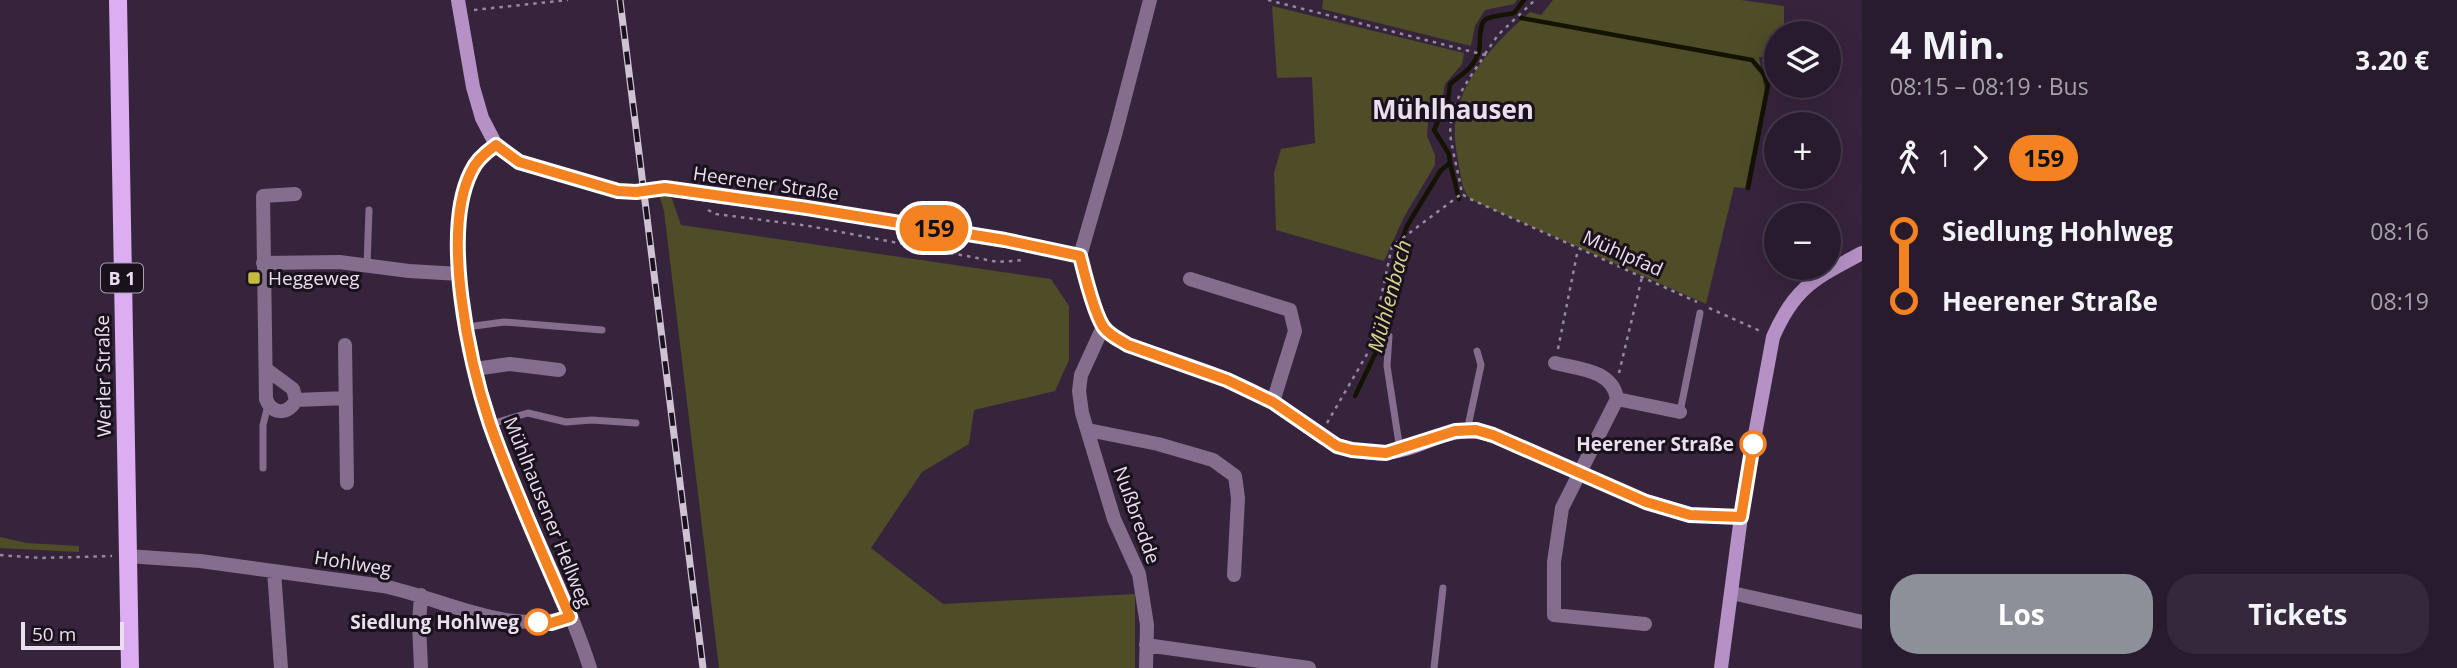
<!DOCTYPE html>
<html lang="de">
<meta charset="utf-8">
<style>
body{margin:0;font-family:"Open Sans",sans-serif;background:#34283a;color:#f1f3f6;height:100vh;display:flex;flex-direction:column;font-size:26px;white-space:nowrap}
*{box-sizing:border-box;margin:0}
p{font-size:23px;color:#a5a1aa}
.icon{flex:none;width:38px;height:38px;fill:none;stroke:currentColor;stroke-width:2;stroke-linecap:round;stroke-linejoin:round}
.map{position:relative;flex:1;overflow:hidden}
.drawer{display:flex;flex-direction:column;background:#281b2e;width:595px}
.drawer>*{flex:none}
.badge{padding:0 14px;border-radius:23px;font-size:24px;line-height:46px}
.tools{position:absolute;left:1764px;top:21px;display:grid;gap:14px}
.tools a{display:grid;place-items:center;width:77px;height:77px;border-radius:50%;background:#281b2e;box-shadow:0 7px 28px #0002,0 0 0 2px #44394a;font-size:35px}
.scale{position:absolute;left:21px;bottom:18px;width:103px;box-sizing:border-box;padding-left:7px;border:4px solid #eadeef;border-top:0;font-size:19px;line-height:24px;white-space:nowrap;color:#eadeef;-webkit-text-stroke:5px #19111c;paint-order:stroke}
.map>.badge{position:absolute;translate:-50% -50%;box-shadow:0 0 0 4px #fff}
.legs{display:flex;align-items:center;gap:10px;height:77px;padding:0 28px;font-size:23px}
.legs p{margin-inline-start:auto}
.summary{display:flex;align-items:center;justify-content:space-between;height:119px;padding:0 28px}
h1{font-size:38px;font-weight:700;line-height:52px}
.button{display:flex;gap:14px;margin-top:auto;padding:14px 28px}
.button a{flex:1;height:80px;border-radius:28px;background:#8c9099;color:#fff;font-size:28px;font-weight:700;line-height:80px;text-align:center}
.button a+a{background:#34283a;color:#f1f3f6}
ul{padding:0 28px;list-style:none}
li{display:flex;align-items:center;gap:24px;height:70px;font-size:26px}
li i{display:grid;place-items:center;width:10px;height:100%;margin:0 9px;background:currentColor}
li i::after{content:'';width:18px;height:18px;margin:-9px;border:5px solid;border-radius:50%;background:#281b2e}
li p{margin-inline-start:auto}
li:first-child i{background:linear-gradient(#0000 50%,currentColor 0)}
li:last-child i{background:linear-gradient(currentColor 50%,#0000 0)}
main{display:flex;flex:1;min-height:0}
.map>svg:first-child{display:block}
.green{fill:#4e4d27}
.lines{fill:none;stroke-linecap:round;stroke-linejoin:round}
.stream{stroke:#141300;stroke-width:4.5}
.path{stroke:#97889d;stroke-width:2.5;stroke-dasharray:3.5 5;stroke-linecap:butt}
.lane{stroke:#846d8d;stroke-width:7}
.street{stroke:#846d8d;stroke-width:14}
.secondary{stroke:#b591c5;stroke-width:14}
.primary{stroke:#dcadf0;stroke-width:18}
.rail-casing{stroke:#cfc2d4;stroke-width:7}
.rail{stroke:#19111c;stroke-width:4.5;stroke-dasharray:13;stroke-linecap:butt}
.line-1-casing{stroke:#fff;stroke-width:16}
.line-1{stroke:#f58220;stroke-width:10}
.poi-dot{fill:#c2bd3f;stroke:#19111c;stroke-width:2.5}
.stop-1-dot{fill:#fff;stroke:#f58220;stroke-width:3.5}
.labels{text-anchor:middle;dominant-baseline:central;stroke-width:6;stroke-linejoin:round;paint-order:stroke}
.shield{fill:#19111c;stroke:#aba0b0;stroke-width:2}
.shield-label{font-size:18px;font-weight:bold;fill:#eadeef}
.street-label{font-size:19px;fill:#eadeef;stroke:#19111c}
.poi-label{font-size:19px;fill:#eadeef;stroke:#19111c;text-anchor:start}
.stop-label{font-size:19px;font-weight:bold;fill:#eadeef;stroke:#19111c;text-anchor:end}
.water-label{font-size:21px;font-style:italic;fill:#d5d38b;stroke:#19111c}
.district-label{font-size:26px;font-weight:bold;fill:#eadeef;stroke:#19111c}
</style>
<main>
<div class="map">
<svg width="1862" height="668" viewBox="0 0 1862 668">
<rect width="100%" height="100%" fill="#36243d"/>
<path class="green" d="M 1323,0 L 1517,0 L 1514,4 L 1485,10 L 1475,26 L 1471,46 L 1322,9 Z
M 1553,0 L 1741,0 L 1784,6 L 1784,33 L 1776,33 L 1776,57 L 1759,57 L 1765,91 L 1745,188 L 1734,187 L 1706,304 L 1472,200 C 1461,190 1462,181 1459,166 C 1456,150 1453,134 1456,117 C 1463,75 1500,38 1530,12 L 1541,15 Z
M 1272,6 L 1464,53 L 1462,64 L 1445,84 L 1442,100 L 1428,122 L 1427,136 L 1435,155 L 1435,165 L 1404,217 L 1384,261 L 1276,230 L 1274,173 L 1281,149 L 1315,143 L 1312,77 L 1277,78 Z
M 659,195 L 671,196 L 681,225 L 1051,279 L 1069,306 L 1069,360 L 1055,391 L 974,410 L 969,444 L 922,472 L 871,548 L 943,604 L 1135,594 L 1135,668 L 719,668 L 664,211 Z
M 0,537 L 27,543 L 79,546 L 79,552 L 0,548 Z"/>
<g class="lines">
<path class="stream" d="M 1521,18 L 1752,60 L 1763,73 L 1768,85 L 1748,188
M 1450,163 L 1459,199
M 1355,396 L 1378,348 L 1399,247 L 1407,226 L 1441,170 L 1450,163 L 1449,154 L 1434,130 L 1440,117 L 1447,110 L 1450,84 C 1463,73 1473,69 1479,51 C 1481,43 1478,24 1486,19 C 1493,15 1506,15 1514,13 L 1524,0"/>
<path class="path" d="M 1268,0 L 1485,55 C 1468,80 1446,108 1451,140 C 1454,158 1459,175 1462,194 L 1468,198 L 1697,302
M 474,10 L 568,0
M 1485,54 L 1498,35 L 1535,0
M 708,210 L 716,214 L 809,226 L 998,262 L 1025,260
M 1709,308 L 1760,331
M 1558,349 L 1578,249
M 1619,373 L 1642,277
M 1327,423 L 1370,349 L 1392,246 L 1460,195
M 0,555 L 40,558 L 112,556"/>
<path class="lane" d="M 367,265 L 369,210
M 467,327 L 504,322 L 602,330
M 1389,336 L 1387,366 L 1400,450
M 1680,412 L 1700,313
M 491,424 L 528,413 L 566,422 L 592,420 L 636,423
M 1467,431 L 1481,365 L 1477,351
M 263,468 L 263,425 L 268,405
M 1434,668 L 1443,588"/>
<path class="street" d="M 496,145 C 486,152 476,160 471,172 C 440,232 470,360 490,422 C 517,506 563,584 590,668
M 1080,256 L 1115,135 L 1150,0
M 263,263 L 339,262 L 409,271 L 460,274
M 1190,279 L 1290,310 L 1295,331 L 1273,402
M 1103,327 L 1081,375 L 1079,391 L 1082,413 L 1114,519 L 1139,574 L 1147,625 L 1146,668
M 345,345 L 347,483
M 1555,363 C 1579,369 1613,370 1617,399
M 266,369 L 293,389 L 296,400 C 288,415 272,415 266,399 L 263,196 L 295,194
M 475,369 L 510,364 L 559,370
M 296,400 L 346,398
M 1088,430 L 1158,444 L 1213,460 L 1235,476 L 1238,498 L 1234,575
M 127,556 L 200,561 L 383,586 C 442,598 509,637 570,616
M 274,571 L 281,668
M 1732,593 L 1862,622
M 421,595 L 419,624 L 421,668
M 1645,624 L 1554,615 L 1554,562 L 1562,508 L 1617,399 L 1680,412
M 1146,645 L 1309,668"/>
<path class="secondary" d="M 458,0 L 473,87 L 482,118 L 496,145 L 519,162 L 618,191 L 636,192 L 665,189 L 831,212 L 1005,240 L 1080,256 C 1084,272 1095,318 1105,329 C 1111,336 1120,340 1128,345 C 1177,361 1227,376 1272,401 C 1299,417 1322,444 1354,450 C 1364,452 1375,455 1385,453 C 1428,449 1444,422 1493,435 L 1646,502 L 1690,515 L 1741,517
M 1721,668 L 1744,494 L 1773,337 C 1795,286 1816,278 1862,253"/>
<path class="primary" d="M 118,0 L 130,668"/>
<defs>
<path id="rail" d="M 620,0 L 703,668"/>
</defs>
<use href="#rail" class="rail-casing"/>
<use href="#rail" class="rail"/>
</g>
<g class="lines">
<defs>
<path id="line-1" d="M 538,622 L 551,623 L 570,617 C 543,554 512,487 490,424 C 469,362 441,232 471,172 C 476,160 486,152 496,145 L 519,162 L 618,191 L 636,192 L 665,188 L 807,208 L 1005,240 L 1080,256 C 1084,272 1095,318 1105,329 C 1111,336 1120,340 1128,345 L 1227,380 L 1273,402 L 1337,446 L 1352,450 L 1386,453 L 1455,431 L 1476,430 L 1493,435 L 1646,502 L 1690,515 L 1741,517 L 1753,444"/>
</defs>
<use href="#line-1" class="line-1-casing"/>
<use href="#line-1" class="line-1"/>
</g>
<rect class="poi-dot" x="247" y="271" width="14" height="14" rx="3.5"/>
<g class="stop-1-dot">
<circle cx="1753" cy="444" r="12"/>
<circle cx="538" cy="622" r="12"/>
</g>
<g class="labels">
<rect class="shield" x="101" y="263.5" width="42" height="29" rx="5"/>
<g class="shield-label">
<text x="122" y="278">B 1</text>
</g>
<g class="street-label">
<text transform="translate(766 183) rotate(8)">Heerener Straße</text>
<text transform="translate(1623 253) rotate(24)">Mühlpfad</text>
<text transform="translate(103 376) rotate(-91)">Werler Straße</text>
<text transform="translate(548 512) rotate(68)">Mühlhausener Hellweg</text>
<text transform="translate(1137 515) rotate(70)">Nußbredde</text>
<text transform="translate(353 563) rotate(9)">Hohlweg</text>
</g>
<g class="poi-label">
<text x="268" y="278">Heggeweg</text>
</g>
<g class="stop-label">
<text x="1734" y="444">Heerener Straße</text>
<text x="519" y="622">Siedlung Hohlweg</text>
</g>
<g class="water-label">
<text transform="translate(1389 296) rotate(-75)">Mühlenbach</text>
</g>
<g class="district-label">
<text x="1453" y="109">Mühlhausen</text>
</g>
</g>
</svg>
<div class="tools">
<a><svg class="icon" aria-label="layers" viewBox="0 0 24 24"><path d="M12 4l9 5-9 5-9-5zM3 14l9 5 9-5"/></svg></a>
<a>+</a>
<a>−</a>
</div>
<div class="scale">50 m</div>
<b class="badge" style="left:934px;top:228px;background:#f58220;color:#111">159</b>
</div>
<section class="drawer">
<div class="summary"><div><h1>4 Min.</h1><p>08:15 – 08:19 · Bus</p></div><b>3.20 €</b></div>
<div class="legs"><svg class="icon" aria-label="walk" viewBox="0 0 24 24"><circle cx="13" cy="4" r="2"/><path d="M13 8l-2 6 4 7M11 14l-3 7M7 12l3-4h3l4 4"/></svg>1<svg class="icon" aria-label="forward" viewBox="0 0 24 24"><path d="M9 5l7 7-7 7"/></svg><b class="badge" style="background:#f58220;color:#111">159</b></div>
<ul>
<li><i style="color:#f58220"></i><b>Siedlung Hohlweg</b><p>08:16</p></li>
<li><i style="color:#f58220"></i><b>Heerener Straße</b><p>08:19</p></li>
</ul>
<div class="button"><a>Los</a><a>Tickets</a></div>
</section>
</main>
